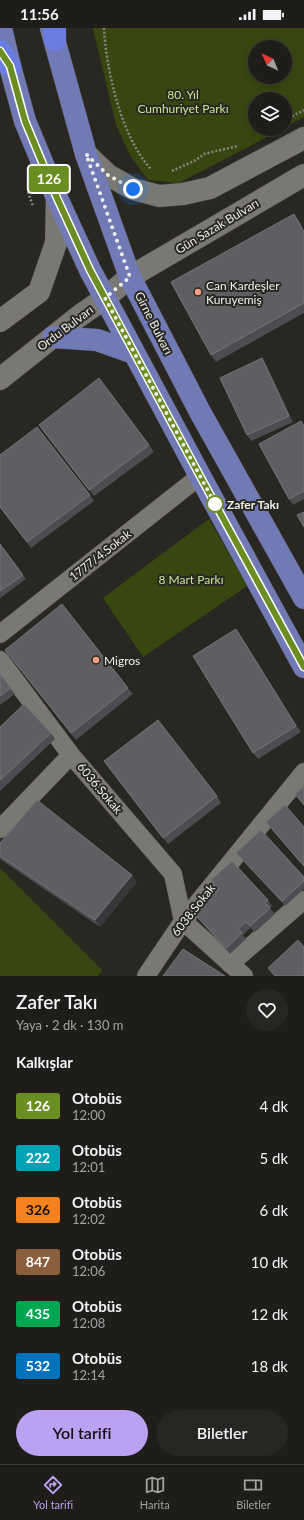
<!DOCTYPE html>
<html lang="tr">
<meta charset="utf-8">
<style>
body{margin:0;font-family:Lato,sans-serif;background:#272623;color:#f1f3f6;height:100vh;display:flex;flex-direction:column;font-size:15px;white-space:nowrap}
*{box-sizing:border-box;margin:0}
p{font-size:13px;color:#a1a2a2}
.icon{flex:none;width:22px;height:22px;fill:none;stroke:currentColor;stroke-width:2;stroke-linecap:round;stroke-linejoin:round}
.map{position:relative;height:948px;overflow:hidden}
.side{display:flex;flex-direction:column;background:#1f1d1a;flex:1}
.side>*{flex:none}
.badge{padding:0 8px;border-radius:3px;font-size:14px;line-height:26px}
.needle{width:26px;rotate:316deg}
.tools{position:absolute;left:248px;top:12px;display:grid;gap:8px}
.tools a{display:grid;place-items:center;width:44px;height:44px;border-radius:50%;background:#1f1d1a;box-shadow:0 2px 10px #0003,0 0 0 1px #3c3b39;font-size:20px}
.you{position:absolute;width:20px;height:20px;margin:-10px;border:3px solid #fff;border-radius:50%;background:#1a73e8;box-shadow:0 0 0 6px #1a73e833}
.map>.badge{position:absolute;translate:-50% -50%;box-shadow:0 0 0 2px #fff}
h2{padding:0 16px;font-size:15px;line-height:36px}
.round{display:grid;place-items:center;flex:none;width:42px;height:42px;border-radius:21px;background:#272623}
.head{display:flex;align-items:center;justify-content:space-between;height:68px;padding:0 16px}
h1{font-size:19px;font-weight:600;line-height:30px}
.button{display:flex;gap:8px;margin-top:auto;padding:8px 16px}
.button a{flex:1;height:46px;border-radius:24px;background:#bca0f2;color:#111;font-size:16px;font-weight:600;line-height:46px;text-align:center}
.button a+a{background:#272623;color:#f1f3f6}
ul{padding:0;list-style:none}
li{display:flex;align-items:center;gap:12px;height:52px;padding:0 16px}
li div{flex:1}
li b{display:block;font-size:15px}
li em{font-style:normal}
li .badge{min-width:44px;font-weight:700;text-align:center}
.status{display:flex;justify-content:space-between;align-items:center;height:28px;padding:0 20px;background:#1f1d1a;direction:ltr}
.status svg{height:11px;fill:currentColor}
.dock{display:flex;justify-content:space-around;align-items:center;height:56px;border-top:1px solid #3c3b39;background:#1f1d1a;font-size:11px;color:#a1a2a2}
.dock a{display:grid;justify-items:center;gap:2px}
.dock .active{color:#bca0f2}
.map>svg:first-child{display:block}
.green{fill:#384710;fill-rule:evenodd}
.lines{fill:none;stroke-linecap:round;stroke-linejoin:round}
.street-casing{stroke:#474541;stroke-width:19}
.secondary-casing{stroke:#474541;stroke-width:23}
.primary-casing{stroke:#474541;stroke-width:23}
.highway-casing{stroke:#474541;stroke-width:23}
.path{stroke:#868580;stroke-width:2.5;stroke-dasharray:2 2;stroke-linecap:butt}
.street{stroke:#7a7872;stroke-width:18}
.secondary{stroke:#7a7872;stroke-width:22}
.primary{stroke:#717ab5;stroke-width:22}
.highway{stroke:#6b7ce2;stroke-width:22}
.wall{fill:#4e4c51}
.shaded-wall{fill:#383638}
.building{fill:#5f5e62;stroke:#767477}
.line-casing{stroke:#fff;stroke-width:9}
.line{stroke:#6b8e23;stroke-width:6}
.walk{stroke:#efeeea;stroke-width:4;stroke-dasharray:0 7.2}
.poi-dot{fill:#f2a081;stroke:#292722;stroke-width:1.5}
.stop-dot{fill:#fff;stroke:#6b8e23;stroke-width:2}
.labels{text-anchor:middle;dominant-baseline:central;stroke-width:4;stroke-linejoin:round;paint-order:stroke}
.park-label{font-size:12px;fill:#c9e691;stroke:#292722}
.street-label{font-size:12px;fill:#efeeea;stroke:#292722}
.poi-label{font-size:12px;fill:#efeeea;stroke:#292722;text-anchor:start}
.stop-label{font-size:12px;font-weight:bold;fill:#efeeea;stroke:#292722;text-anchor:start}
</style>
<div class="status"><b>11:56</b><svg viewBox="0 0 49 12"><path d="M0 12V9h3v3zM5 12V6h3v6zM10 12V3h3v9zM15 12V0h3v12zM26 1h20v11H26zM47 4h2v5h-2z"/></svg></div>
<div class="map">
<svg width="304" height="948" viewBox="0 0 304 948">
<rect width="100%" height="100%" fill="#292722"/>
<path class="green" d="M 93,0 L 304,0 L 304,89 L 285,99 L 285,71 L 255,71 L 255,101 L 282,101 L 179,155 L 148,152 L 131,129 L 116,97 ZM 255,19 L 285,19 L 285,49 L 255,49 Z
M 209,491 L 247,558 L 143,629 L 103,570 Z
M 0,840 L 102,942 L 98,948 L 0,948 Z"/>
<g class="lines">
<defs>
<path id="street" d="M 0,606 L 200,448
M 0,632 L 71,727 L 173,846 L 183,893
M 0,801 L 71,727
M 183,893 L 244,948
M 230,936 L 304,872
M 146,948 L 183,893 L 304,744"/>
<path id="secondary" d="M 86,126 L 108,147 L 133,161 L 159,168 L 183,166 L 210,160 L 304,110
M 0,293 L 39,264 L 56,215 L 57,170
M 0,351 L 78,289 L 105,270 L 130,249 L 304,147"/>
<path id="primary" d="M 1,0 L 10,38 L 25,93 L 57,170 L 90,242 L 200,448 L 304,639
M 51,0 L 86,126 L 130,249 L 200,384 L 304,570
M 53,309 L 97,312 L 134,325"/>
<path id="highway" d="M 55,12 L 55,0
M 0,23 L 10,38"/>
</defs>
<use href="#street" class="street-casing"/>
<use href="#secondary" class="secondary-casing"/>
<use href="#primary" class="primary-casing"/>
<use href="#highway" class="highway-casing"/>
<path class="path" d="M 104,0 C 106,42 122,111 151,141
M 285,92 L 304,82
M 172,143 L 196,132 L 204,126 L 238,118
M 28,164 L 33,178"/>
<use href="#street" class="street"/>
<use href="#secondary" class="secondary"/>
<use href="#primary" class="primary"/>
<use href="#highway" class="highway"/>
</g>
<path class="wall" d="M 299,193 L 304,202 L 304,285 L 216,334 L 211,327 Z
M 262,330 L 266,336 L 293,394 L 251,413 L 247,407 Z
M 301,393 L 304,397 L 304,471 L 293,477 L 289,471 Z
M 39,397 L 149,417 L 154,424 L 94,468 Z
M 0,427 L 90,467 L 94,473 L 31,520 L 0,479 Z
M 0,516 L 26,551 L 0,570 Z
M 240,607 L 301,704 L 258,731 L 253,725 Z
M 5,622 L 128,660 L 133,666 L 76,712 Z
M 0,646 L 15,666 L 0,677 Z
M 0,699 L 51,705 L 55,711 L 0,763 Z
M 104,733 L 217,768 L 221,775 L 168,816 Z
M 266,794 L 304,799 L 304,839 L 270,799 Z
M 0,815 L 137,854 L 100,899 L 0,831 Z
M 236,825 L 304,849 L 304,861 L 285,878 L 240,829 Z
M 211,852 L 268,872 L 272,878 L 270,880 L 275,886 L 255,904 L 250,900 L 243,907 L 246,911 L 230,926 L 198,891 L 194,885 L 219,862 Z"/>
<path class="shaded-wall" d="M 294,186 L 299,193 L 304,202 L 304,204 Z
M 262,330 L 266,336 L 293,394 L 289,388 Z
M 236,601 L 240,607 L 301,704 L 296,698 Z
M 132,847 L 137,854 L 100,899 L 95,892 Z"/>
<path class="building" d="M 294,186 L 304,204 L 304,275 L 211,327 L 171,254 Z
M 262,330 L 289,388 L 247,407 L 220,350 Z
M 99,350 L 149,417 L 89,462 L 39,397 Z
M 301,393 L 304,398 L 304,463 L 289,471 L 259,416 Z
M 37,399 L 90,467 L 27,514 L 0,479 L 0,427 Z
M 304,484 L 304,499 L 297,487 Z
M 0,516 L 2,519 L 0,521 Z
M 3,520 L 23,547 L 0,563 L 0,523 Z
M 62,576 L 128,660 L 71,705 L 5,622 Z
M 236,601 L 296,698 L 253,725 L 193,628 Z
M 0,646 L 11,660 L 0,668 Z
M 24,676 L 51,705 L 0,752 L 0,699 Z
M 158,692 L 217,768 L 163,810 L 104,733 Z
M 304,759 L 304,777 L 295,766 Z
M 37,772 L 132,847 L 95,892 L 0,828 L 0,815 Z
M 285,777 L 304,799 L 304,838 L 266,794 Z
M 261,802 L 304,849 L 304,853 L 282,873 L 236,825 Z
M 232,833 L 268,872 L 265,875 L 270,880 L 250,898 L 246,894 L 238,901 L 242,905 L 226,920 L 194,885 L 219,861 L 211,852 Z
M 298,912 L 304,919 L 304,948 L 275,948 L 268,940 Z
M 183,921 L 225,948 L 163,948 Z"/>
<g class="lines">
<defs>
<path id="line" d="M 0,23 L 10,38 L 25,93 L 57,170 L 90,242 L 200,448 L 304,639"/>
</defs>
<use href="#line" class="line-casing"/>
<use href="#line" class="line"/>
<path class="walk" d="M 133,161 L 108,147 L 86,126 L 130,249 L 105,270 L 215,476"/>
</g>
<g class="poi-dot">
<circle cx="198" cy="264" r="4"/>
<circle cx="96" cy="632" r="4"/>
</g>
<circle class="stop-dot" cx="215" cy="476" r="8"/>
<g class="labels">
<g class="park-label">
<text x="183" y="66">80. Yıl<tspan x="183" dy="14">Cumhuriyet Parkı</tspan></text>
<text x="191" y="551">8 Mart Parkı</text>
</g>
<g class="street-label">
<text transform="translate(217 198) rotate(-31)">Gün Sazak Bulvarı</text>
<text transform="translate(154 295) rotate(63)">Girne Bulvarı</text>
<text transform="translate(65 300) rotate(-37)">Ordu Bulvarı</text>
<text transform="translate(100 527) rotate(-38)">1777/4.Sokak</text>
<text transform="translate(100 760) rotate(50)">6036.Sokak</text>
<text transform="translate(193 882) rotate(-52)">6038.Sokak</text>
</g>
<g class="poi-label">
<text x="206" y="257">Can Kardeşler<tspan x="206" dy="14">Kuruyemiş</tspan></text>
<text x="104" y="632">Migros</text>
</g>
<g class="stop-label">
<text x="227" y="476">Zafer Takı</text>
</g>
</g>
</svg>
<div class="tools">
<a><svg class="needle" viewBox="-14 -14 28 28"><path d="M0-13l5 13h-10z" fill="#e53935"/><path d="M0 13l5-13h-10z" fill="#a1a2a2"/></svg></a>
<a><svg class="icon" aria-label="layers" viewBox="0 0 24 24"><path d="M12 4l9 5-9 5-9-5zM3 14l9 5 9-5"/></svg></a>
</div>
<div class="you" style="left:133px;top:161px"></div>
<b class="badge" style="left:49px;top:151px;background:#6b8e23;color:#fff">126</b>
</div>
<section class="side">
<div class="head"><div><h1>Zafer Takı</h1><p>Yaya · 2 dk · 130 m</p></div><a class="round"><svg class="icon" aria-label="heart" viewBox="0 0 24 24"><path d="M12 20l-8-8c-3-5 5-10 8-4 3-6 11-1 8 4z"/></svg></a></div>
<h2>Kalkışlar</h2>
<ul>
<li><span class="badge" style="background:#6b8e23;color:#fff">126</span><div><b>Otobüs</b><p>12:00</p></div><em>4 dk</em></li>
<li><span class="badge" style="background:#00a3b4;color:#fff">222</span><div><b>Otobüs</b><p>12:01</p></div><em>5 dk</em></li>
<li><span class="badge" style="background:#f58220;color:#111">326</span><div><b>Otobüs</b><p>12:02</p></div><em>6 dk</em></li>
<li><span class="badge" style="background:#8b5e3c;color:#fff">847</span><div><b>Otobüs</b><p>12:06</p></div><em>10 dk</em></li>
<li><span class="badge" style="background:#00a651;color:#fff">435</span><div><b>Otobüs</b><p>12:08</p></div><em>12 dk</em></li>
<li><span class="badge" style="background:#0072bc;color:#fff">532</span><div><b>Otobüs</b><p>12:14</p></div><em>18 dk</em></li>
</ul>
<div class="button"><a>Yol tarifi</a><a>Biletler</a></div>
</section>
<nav class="dock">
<a class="active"><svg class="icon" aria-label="directions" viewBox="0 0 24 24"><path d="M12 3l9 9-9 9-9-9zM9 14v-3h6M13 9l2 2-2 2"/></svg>Yol tarifi</a>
<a><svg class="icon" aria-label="map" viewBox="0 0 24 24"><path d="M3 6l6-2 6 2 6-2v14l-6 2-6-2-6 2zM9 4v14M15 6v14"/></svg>Harita</a>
<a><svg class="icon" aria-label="tickets" viewBox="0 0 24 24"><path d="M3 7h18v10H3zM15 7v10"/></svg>Biletler</a>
</nav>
